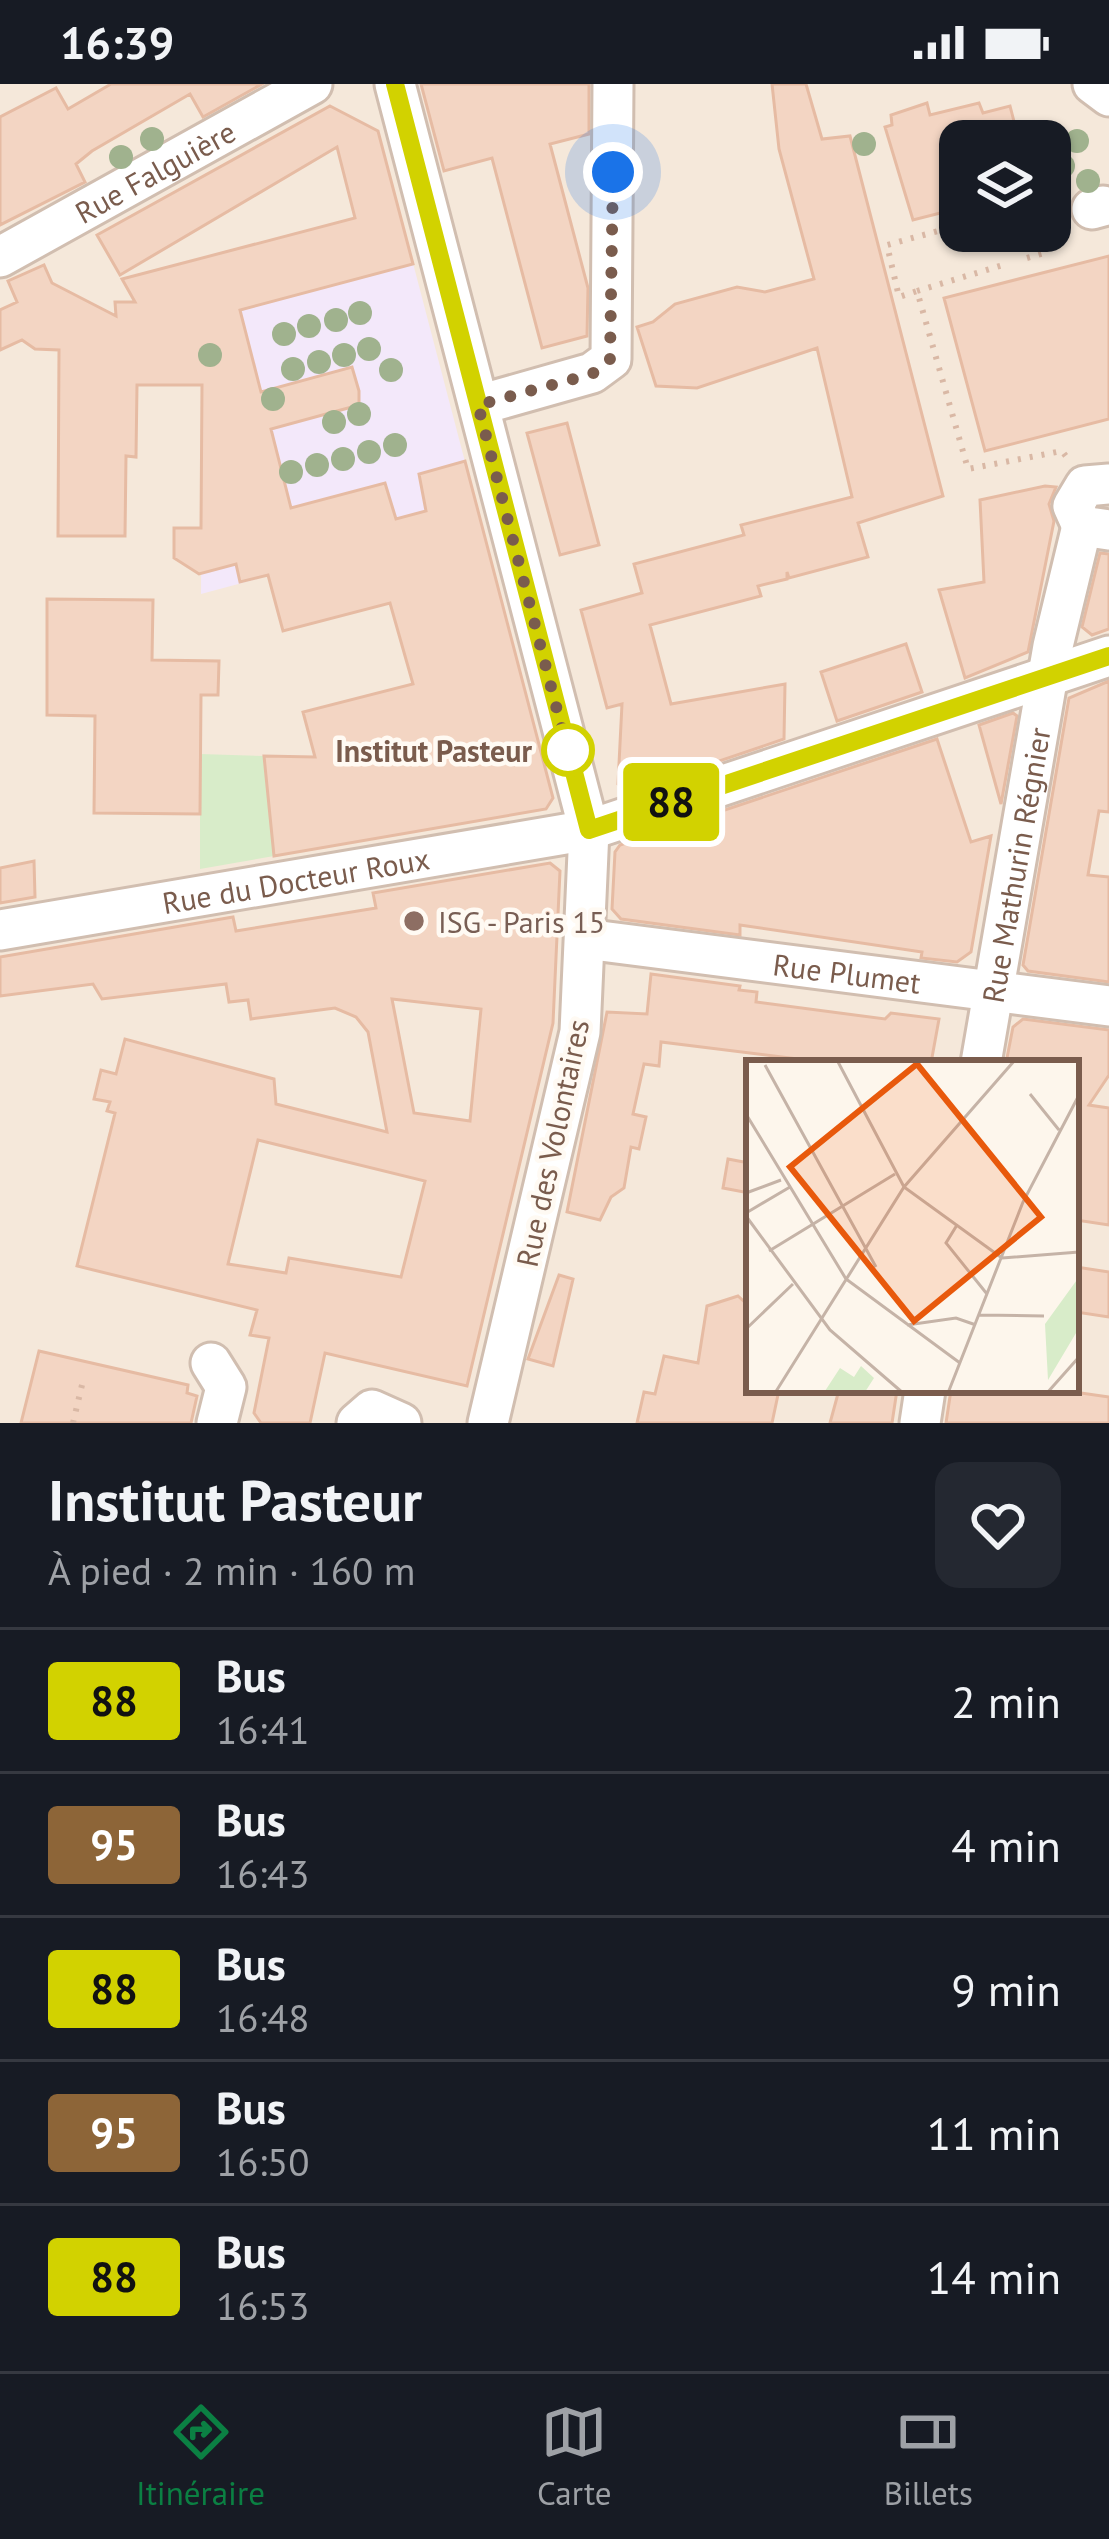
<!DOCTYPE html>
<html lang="fr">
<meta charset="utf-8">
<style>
body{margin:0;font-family:"PT Sans",sans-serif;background:#242831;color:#f1f3f6;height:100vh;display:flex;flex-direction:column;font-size:45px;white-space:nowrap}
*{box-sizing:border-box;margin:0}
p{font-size:39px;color:#9ea1a6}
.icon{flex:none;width:66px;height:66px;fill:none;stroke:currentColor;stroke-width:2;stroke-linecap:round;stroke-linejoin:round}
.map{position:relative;height:1339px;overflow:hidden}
.drawer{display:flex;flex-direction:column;background:#171b24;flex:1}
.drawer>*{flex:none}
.badge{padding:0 24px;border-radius:9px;font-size:42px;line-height:78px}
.tools{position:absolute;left:939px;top:36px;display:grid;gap:24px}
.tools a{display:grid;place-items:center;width:132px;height:132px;border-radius:24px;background:#171b24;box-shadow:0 3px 9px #0004;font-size:60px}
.you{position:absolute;width:60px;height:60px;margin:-30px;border:9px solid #fff;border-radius:50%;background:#1a73e8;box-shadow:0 0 0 18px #1a73e833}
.map>.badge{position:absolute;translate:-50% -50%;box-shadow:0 0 0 6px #fff}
.round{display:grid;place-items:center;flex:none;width:126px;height:126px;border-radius:24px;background:#242831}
.head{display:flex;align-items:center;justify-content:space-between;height:204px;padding:0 48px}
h1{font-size:57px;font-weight:800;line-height:90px}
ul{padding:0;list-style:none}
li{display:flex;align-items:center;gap:36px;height:144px;padding:0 48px;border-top:3px solid #363941}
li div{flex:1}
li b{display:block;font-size:45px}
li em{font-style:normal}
li .badge{min-width:132px;font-weight:700;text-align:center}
.status{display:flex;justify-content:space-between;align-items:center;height:84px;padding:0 60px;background:#171b24;direction:ltr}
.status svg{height:33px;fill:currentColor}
.tab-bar{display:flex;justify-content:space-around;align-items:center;height:168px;border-top:3px solid #363941;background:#171b24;font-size:33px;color:#9ea1a6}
.tab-bar a{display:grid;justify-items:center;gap:6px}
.tab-bar .current{color:#0b8043}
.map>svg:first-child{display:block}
.residential{fill:#f5e8da;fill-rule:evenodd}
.education{fill:#f3e8fa}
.green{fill:#d8ecc9}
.building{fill:#f3d5c3;stroke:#e6bba3;stroke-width:3;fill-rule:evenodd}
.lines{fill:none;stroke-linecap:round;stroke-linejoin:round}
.minor-casing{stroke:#d1beb0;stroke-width:45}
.path{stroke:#d9b8a5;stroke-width:6;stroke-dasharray:3 9;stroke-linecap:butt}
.minor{stroke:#fff;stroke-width:39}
.tree{fill:#a0b28e}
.line-casing{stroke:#fff;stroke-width:27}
.line{stroke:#d2d200;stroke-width:18}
.walk{stroke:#7a5c4d;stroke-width:12;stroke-dasharray:0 21.6}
.stop-dot{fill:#fff;stroke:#d2d200;stroke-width:6}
.education-dot{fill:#8d6e63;stroke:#fffaf3;stroke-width:4.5}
.labels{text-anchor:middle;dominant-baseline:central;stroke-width:9;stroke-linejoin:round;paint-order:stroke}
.street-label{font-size:30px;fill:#7a5c4d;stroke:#fffaf3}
.stop-label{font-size:30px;font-weight:bold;fill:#7a5c4d;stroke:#fffaf3;text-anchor:end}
.education-label{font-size:30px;fill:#785e54;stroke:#fffaf3;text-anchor:start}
.inset-road{fill:none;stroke:#c5b3a7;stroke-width:3}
.view{fill:#e8590c;fill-opacity:0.15;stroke:#e8590c;stroke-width:6}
.inset-edge{fill:none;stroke:#7a5c4d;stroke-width:6}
</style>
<div class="status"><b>16:39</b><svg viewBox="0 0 49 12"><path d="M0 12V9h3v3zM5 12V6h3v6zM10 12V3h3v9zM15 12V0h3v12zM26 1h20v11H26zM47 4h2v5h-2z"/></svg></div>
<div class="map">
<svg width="1109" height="1339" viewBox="0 0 1109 1339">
<rect width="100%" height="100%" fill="#fdf6ec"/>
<path class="residential" d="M 0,0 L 1109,0 L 1109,1339 L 0,1339 ZM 960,57 L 1050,57 L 1050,147 L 960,147 ZM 749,979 L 1076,979 L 1076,1306 L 749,1306 Z"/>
<path class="education" d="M 398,122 L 480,435 L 201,510 L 203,174 Z"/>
<path class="green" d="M 200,670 L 264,672 L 274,772 L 200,785 Z"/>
<path class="building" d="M 111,0 L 262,0 L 203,33 L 190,10 L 92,67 L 76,80 L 85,98 L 0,141 L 0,33 L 56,4 L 68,25 Z
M 421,0 L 589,0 L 589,50 L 550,60 L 588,204 L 587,252 L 542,264 L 492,74 L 444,87 Z
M 772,0 L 806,0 L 822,55 L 850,52 L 943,412 L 858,439 L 868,473 L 789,494 L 787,488 L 787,495 L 758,502 L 761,512 L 650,541 L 671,620 L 785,600 L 784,655 L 628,708 L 618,700 L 622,620 L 607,624 L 581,526 L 642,509 L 634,480 L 744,451 L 741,441 L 852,413 L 817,264 L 697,304 L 656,302 L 637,243 L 653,238 L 675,220 L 737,203 L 765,208 L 814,195 L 779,65 Z
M 927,19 L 930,31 L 979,19 L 983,29 L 1010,22 L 1019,57 L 960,57 L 960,124 L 913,136 L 885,43 L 892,41 L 891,31 Z
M 330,22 L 378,47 L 413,180 L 240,226 L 261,308 L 352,283 L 359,307 L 359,321 L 271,345 L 291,424 L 385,399 L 396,435 L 426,427 L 419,390 L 465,377 L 553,714 L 546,725 L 274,772 L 264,672 L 315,673 L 303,628 L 413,600 L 390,519 L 283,547 L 268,491 L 240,498 L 236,480 L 199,490 L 174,474 L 174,444 L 201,444 L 202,301 L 137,301 L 136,373 L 126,372 L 125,452 L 58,452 L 59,266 L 35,265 L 22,256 L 0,266 L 0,226 L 17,218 L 8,197 L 44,181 L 52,199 L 116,232 L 115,218 L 135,218 L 122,195 L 355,134 L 337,63 L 120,191 L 97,151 Z
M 1109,172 L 1109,335 L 985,367 L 944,214 Z
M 567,339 L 599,461 L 560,471 L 527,349 Z
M 1045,402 L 1056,403 L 1049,420 L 1054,437 L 1028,568 L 965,594 L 939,506 L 984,498 L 980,416 Z
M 1100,469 L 1109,470 L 1109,545 L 1092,551 L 1082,543 Z
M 47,515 L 153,516 L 152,576 L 219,577 L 218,611 L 201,611 L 200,730 L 94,729 L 95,632 L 47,631 Z
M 906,560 L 922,608 L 837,637 L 821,588 Z
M 1109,597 L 1109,728 L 1099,727 L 1088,791 L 1109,793 L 1109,898 L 1028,887 L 1023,881 L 1069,614 Z
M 1013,629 L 1017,632 L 1001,720 L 979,641 Z
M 937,655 L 971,758 L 991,752 L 971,868 L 957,878 L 921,874 L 922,868 L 740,841 L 740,851 L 621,835 L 612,825 L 615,768 L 620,761 Z
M 34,777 L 35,813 L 0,819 L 0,784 Z
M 550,779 L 560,787 L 553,939 L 467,1302 L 325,1269 L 310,1339 L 261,1339 L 254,1329 L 269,1254 L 250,1251 L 257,1226 L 77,1182 L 115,1029 L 107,1027 L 110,1018 L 94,1015 L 101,986 L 116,990 L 125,955 L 274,995 L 276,1020 L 387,1048 L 368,948 L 356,933 L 335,924 L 251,935 L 248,916 L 229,918 L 226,900 L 102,915 L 93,900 L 0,912 L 0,873 L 233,833 L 236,847 L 376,824 L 373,809 ZM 392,915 L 481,925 L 470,1037 L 414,1029 ZM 258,1056 L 425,1097 L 401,1193 L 289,1174 L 286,1189 L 228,1180 Z
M 651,890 L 740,902 L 739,906 L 757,908 L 756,918 L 885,935 L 891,929 L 939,935 L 931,979 L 830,979 L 661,958 L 659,982 L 644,980 L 633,1030 L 646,1033 L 639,1065 L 631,1063 L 624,1104 L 611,1113 L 600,1136 L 567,1128 L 607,928 L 647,930 Z
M 1023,935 L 1109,946 L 1109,991 L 1089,1021 L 1109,1024 L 1109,1141 L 1076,1136 L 1076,979 L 1006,979 L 1013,943 Z
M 728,1075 L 749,1079 L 749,1109 L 723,1104 Z
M 1076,1183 L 1109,1188 L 1109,1233 L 1076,1228 Z
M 559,1191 L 573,1195 L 553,1282 L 528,1275 Z
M 738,1212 L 749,1222 L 749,1306 L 779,1306 L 772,1339 L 637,1339 L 644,1308 L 655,1310 L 664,1272 L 698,1279 L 707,1222 Z
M 39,1267 L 188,1301 L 187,1309 L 197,1312 L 191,1339 L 21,1339 Z
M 839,1306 L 897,1306 L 892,1339 L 830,1339 Z
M 951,1306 L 1060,1306 L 1109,1313 L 1109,1339 L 946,1339 Z"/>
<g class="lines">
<defs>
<g id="minor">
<path d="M 395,0 L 589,746 L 580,948 L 488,1339"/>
<path d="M 1093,0 L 1109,12"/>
<path d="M 1092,125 L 1103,122"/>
<path id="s1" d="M 0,173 L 312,0"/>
<path d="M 479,321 L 592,289 L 611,275 L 613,0"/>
<path d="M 1109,400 L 1085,402 L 1073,422 L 1082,442 L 1109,446"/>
<path id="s2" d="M 0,846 L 589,746 L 1109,572"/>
<path id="s3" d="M 585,855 L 1109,922"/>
<path id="s4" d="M 981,979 L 1053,562 L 1082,442"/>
<path d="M 211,1279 L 226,1303 L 217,1339"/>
<path d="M 357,1339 L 372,1326 L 401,1339"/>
<path d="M 920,1339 L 925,1306"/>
</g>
</defs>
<use href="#minor" class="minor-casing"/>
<path class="path" d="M 960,141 L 887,161 L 899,213 L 917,207 L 968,385 L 1062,367 L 1068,375
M 1027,174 L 1048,168
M 917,207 L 1003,181
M 73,1339 L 82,1301"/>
<use href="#minor" class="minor"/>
</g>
<g class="tree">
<circle cx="152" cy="55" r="12"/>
<circle cx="1077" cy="57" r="12"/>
<circle cx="864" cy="60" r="12"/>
<circle cx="121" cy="73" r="12"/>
<circle cx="1063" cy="82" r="12"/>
<circle cx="1088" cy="97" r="12"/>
<circle cx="360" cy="229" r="12"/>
<circle cx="336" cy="236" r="12"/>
<circle cx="309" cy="242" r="12"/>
<circle cx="284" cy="250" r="12"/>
<circle cx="369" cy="265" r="12"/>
<circle cx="210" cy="271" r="12"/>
<circle cx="344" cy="271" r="12"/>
<circle cx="319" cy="278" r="12"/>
<circle cx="293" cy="285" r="12"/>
<circle cx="391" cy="286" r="12"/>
<circle cx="273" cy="315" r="12"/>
<circle cx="359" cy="330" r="12"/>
<circle cx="334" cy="338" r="12"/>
<circle cx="395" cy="361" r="12"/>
<circle cx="369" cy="368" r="12"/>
<circle cx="343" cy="375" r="12"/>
<circle cx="317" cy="381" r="12"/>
<circle cx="291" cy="388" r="12"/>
</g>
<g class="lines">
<defs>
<path id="line" d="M 395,0 L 589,746 L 1109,572"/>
</defs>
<use href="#line" class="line-casing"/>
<use href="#line" class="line"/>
<path class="walk" d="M 568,666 L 570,676 L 478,321 L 592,290 L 610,275 L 613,88"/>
</g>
<circle class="stop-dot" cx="568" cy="666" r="24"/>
<circle class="education-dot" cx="414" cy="837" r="12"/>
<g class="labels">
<g class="street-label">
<text stroke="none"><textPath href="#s1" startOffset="177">Rue Falguière</textPath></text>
<text stroke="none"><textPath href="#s4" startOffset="201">Rue Mathurin Régnier</textPath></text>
<text stroke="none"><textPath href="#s2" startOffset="300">Rue du Docteur Roux</textPath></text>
<text stroke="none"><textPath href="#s3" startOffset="264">Rue Plumet</textPath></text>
<text transform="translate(552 1059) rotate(-78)">Rue des Volontaires</text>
</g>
<g class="stop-label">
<text x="532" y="666">Institut Pasteur</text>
</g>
<g class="education-label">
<text x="438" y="837">ISG - Paris 15</text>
</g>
</g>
<g transform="translate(746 976)">
<rect width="333" height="333" fill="#fdf6ec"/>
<path d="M 333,217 L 333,268 L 302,320 L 299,264 ZM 115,306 L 128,318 L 119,332 L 79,331 L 94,308 L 108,317 Z" fill="#d8ecc9"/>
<path class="inset-road" d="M 91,0 L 158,127 L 256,198M 19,5 L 130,207M 284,34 L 313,70M 0,54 L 100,219 L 214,303M 0,133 L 35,120M 0,153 L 44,127M 0,156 L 84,270 L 157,333M 211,165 L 200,183 L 241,234M 23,191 L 149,114M 256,198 L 333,192M 233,255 L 298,256M 161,265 L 210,258 L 230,265M 0,269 L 47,224M 29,333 L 158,127 L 269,0M 202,333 L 277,142 L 333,35M 301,333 L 333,297"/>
<path class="view" d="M 171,4 L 295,157 L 168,261 L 44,107 Z"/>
<rect width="333" height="333" class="inset-edge"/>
</g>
</svg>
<div class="tools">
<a><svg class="icon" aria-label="layers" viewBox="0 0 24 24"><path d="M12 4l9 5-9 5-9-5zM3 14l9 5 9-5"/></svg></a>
</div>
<div class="you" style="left:613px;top:88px"></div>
<b class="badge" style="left:671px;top:718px;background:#d2d200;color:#111">88</b>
</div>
<section class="drawer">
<div class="head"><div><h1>Institut Pasteur</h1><p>À pied · 2 min · 160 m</p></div><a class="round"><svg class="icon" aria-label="heart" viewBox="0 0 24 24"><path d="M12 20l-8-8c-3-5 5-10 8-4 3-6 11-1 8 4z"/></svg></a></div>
<ul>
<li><span class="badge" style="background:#d2d200;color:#111">88</span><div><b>Bus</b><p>16:41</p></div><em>2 min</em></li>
<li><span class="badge" style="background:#8d6538;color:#fff">95</span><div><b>Bus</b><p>16:43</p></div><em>4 min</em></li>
<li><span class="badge" style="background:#d2d200;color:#111">88</span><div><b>Bus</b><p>16:48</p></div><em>9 min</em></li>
<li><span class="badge" style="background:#8d6538;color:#fff">95</span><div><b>Bus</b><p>16:50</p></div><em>11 min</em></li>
<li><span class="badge" style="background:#d2d200;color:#111">88</span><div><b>Bus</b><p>16:53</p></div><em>14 min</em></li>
</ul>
</section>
<nav class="tab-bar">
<a class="current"><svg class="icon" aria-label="directions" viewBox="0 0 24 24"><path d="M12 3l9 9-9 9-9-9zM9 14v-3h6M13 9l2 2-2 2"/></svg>Itinéraire</a>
<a><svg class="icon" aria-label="map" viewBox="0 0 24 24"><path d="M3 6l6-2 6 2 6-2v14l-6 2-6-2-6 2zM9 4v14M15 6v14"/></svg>Carte</a>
<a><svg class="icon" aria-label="tickets" viewBox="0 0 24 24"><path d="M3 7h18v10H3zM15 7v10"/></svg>Billets</a>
</nav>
